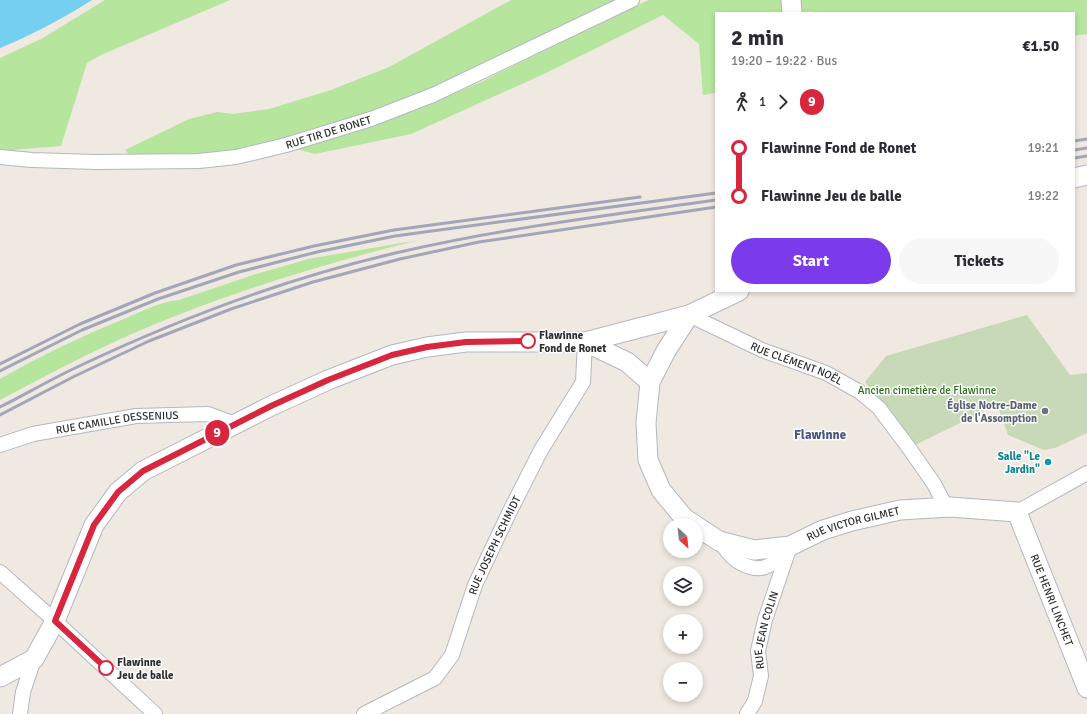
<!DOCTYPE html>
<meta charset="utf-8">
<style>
body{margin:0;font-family:Signika,sans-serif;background:#f7f7f7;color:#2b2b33;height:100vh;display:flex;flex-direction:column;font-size:15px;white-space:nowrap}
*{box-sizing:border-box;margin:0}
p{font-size:13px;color:#7c7c81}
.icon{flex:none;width:22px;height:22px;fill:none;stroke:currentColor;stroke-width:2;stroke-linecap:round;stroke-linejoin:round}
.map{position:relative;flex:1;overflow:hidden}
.panel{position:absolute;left:715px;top:12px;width:360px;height:280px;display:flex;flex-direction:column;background:#fff;border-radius:0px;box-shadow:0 2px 6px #0003}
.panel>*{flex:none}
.badge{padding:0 8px;border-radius:13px;font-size:14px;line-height:26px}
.needle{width:26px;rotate:153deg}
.controls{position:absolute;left:663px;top:518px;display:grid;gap:8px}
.controls a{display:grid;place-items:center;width:40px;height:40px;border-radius:50%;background:#fff;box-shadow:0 2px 6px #0003;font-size:20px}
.map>.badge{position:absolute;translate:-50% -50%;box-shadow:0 0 0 2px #fff}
.legs{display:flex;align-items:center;gap:6px;height:44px;padding:0 16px;font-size:13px}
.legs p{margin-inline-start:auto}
.headline{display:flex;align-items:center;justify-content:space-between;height:68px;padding:0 16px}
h1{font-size:22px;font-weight:700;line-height:30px}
.cta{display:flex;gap:8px;margin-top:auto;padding:8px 16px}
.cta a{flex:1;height:46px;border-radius:24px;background:#7c3aed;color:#fff;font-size:16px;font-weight:700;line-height:46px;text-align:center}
.cta a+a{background:#f7f7f7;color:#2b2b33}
ul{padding:0 16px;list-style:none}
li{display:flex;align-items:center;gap:14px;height:48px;font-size:15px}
li i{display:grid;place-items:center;width:6px;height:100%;margin:0 5px;background:currentColor}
li i::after{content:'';width:10px;height:10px;margin:-5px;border:3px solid;border-radius:50%;background:#fff}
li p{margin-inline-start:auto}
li:first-child i{background:linear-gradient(#0000 50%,currentColor 0)}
li:last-child i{background:linear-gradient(currentColor 50%,#0000 0)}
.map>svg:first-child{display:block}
.green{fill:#b6e59e}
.cemetery{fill:#c8d9b8}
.water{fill:#75cff0}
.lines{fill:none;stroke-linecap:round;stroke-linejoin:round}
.street-casing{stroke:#b4b7c1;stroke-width:16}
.secondary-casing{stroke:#b4b7c1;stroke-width:21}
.street{stroke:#fff;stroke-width:14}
.secondary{stroke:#fff;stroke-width:19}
.rail{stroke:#a3a6b8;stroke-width:3}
.line-1-casing{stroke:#fff;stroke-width:9}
.line-1{stroke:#d7263d;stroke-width:6}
.stop-1-dot{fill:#fff;stroke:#d7263d;stroke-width:2}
.worship-dot{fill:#6b7280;stroke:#fff;stroke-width:1.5}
.culture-dot{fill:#0f9aa8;stroke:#fff;stroke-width:1.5}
.labels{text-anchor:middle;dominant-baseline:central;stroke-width:3;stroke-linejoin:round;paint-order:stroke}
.street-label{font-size:11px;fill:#2e2e2e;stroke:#fff}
.stop-label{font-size:11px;font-weight:bold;fill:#2e2e2e;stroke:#fff;text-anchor:start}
.park-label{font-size:11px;fill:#2c6e1b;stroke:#fff}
.worship-label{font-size:11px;font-weight:bold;fill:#5b616d;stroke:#fff;text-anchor:end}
.culture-label{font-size:11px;font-weight:bold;fill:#0d838f;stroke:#fff;text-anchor:end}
.quarter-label{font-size:13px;font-weight:bold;fill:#4d5680;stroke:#fff}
</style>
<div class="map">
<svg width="1087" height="714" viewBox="0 0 1087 714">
<rect width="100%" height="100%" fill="#efe9e1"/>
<path class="green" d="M 105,0 L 230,0 L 101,55 L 87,63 L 61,146 L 0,151 L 0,58 L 41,39 Z
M 511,0 L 632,0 L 433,95 L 287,145 L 136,162 L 125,150 L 189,119 L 217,112 L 233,114 L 269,109 L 331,90 L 389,67 Z
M 649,0 L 784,0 L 785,13 L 716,13 L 716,93 L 703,95 L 699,44 L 663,15 L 544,74 L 411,134 L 315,154 L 297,149 L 371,127 L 479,83 L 596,24 Z
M 797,0 L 1087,0 L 1087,34 L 1074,36 L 1074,13 L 798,13 Z
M 419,240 C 315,266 211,298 114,342 C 75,360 38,380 0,400 L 0,379 C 40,356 82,336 124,319 C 142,311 160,302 179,300 L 253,275 L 308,259 Z"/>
<path class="cemetery" d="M 1027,315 L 1070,375 L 1087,373 L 1087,433 L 1055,448 L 1044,450 L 1008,435 L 997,405 L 909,448 L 865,382 L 886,356 Z"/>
<path class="water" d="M 0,0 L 92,0 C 62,19 32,35 0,48 Z"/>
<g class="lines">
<defs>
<g id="street">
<path id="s1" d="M 0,157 L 32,160 L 96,162 L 199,161 L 236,157 L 286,145 L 371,119 L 433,95 L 632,0"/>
<path id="s2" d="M 689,315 L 762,350 L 826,373 L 860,392 L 879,408 L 909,448 L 934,484 L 946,507"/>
<path id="s3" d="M 0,445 L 33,434 L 136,416 L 208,414 L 235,424"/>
<path d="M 1017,512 L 1087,473"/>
<path d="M 719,541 C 725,548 731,558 739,562 C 760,575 773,566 787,550"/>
<path d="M 0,572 L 55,621 L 155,714"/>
<path d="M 20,714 L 23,692 L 34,659"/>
<path id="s4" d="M 364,714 L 435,678 L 452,655 L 475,585 L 509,513 L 541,450 L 583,382 L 585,342"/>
<path id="s5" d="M 747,714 L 755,701 L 761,676 L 758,651 L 765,620 L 790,546"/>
</g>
<g id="secondary">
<path d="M 791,0 L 792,13"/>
<path d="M 1074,178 L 1087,175"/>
<path d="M 689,315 L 666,351 L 650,382 L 646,423 L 648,460 L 661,490 L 684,518 L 695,525"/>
<path d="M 585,342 L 627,362 L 650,382"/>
<path id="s6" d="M 696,526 L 719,541 L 754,550 L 790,546 L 823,530 L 852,521 L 900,510 L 950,507 L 1017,512 L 1087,688"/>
<path d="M 0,677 L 34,659 L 55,621 L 94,525 L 118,492 L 143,471 L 271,406 L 328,380 L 392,355 L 427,347 L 466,342 L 585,342 L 689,315 L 739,291"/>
</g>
</defs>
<use href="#street" class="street-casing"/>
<use href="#secondary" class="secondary-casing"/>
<use href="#street" class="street"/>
<use href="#secondary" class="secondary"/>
<path class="rail" d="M 1074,141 L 1087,139
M 1074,150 L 1087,148
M 1074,158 L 1087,156
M 0,364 L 80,324 L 155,293 L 236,265 L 314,246 L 394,230 L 640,197
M 0,371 L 82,330 L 158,299 L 239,272 L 317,252 L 395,236 L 716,193
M 0,407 C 24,395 48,381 73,369 C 178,319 286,278 400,252 C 504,228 610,215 716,200
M 0,415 L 75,376 L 149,341 L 231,309 L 313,282 L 400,259 L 479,242 L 716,207"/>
</g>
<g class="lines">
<defs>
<path id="line-1" d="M 106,668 L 55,621 L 94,525 L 118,492 L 143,471 L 271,406 L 328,380 L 392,355 L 427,347 L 466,342 L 528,341"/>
</defs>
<use href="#line-1" class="line-1-casing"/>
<use href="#line-1" class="line-1"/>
</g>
<g class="stop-1-dot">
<circle cx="528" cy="341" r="7"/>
<circle cx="106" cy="668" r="7"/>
</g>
<circle class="worship-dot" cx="1045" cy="411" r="4"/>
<circle class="culture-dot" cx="1048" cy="462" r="4"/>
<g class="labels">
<g class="street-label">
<text stroke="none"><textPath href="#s1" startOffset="332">RUE TIR DE RONET</textPath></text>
<text stroke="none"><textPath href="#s2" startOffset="118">RUE CLÉMENT NOËL</textPath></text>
<text stroke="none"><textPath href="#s3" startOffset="120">RUE CAMILLE DESSENIUS</textPath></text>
<text stroke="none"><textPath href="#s6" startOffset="167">RUE VICTOR GILMET</textPath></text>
<text stroke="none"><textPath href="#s4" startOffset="226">RUE JOSEPH SCHMIDT</textPath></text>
<text stroke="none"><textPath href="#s6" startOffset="428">RUE HENRI LINCHET</textPath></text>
<text stroke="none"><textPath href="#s5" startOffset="88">RUE JEAN COLIN</textPath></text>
</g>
<g class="stop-label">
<text x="539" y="335">Flawinne<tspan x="539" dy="13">Fond de Ronet</tspan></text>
<text x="117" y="662">Flawinne<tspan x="117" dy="13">Jeu de balle</tspan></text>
</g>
<g class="park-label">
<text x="927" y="390">Ancien cimetière de Flawinne</text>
</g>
<g class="worship-label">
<text x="1037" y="405">Église Notre-Dame<tspan x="1037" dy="13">de l'Assomption</tspan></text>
</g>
<g class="culture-label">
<text x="1040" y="456">Salle "Le<tspan x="1040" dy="13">Jardin"</tspan></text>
</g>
<g class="quarter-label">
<text x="820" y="435">Flawinne</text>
</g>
</g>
</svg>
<div class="controls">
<a><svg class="needle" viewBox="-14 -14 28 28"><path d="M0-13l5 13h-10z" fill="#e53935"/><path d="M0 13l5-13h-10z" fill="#7c7c81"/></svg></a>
<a><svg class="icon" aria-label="layers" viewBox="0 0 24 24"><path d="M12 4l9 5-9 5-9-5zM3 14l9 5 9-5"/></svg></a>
<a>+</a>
<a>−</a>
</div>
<b class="badge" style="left:217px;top:433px;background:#d7263d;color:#fff">9</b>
<section class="panel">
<div class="headline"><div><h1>2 min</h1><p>19:20 – 19:22 · Bus</p></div><b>€1.50</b></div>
<div class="legs"><svg class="icon" aria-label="walk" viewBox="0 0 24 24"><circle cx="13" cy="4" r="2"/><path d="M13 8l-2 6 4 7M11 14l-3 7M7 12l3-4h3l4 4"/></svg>1<svg class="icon" aria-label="forward" viewBox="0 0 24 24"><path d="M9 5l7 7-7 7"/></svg><b class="badge" style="background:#d7263d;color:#fff">9</b></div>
<ul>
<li><i style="color:#d7263d"></i><b>Flawinne Fond de Ronet</b><p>19:21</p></li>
<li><i style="color:#d7263d"></i><b>Flawinne Jeu de balle</b><p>19:22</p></li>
</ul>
<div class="cta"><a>Start</a><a>Tickets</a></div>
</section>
</div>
